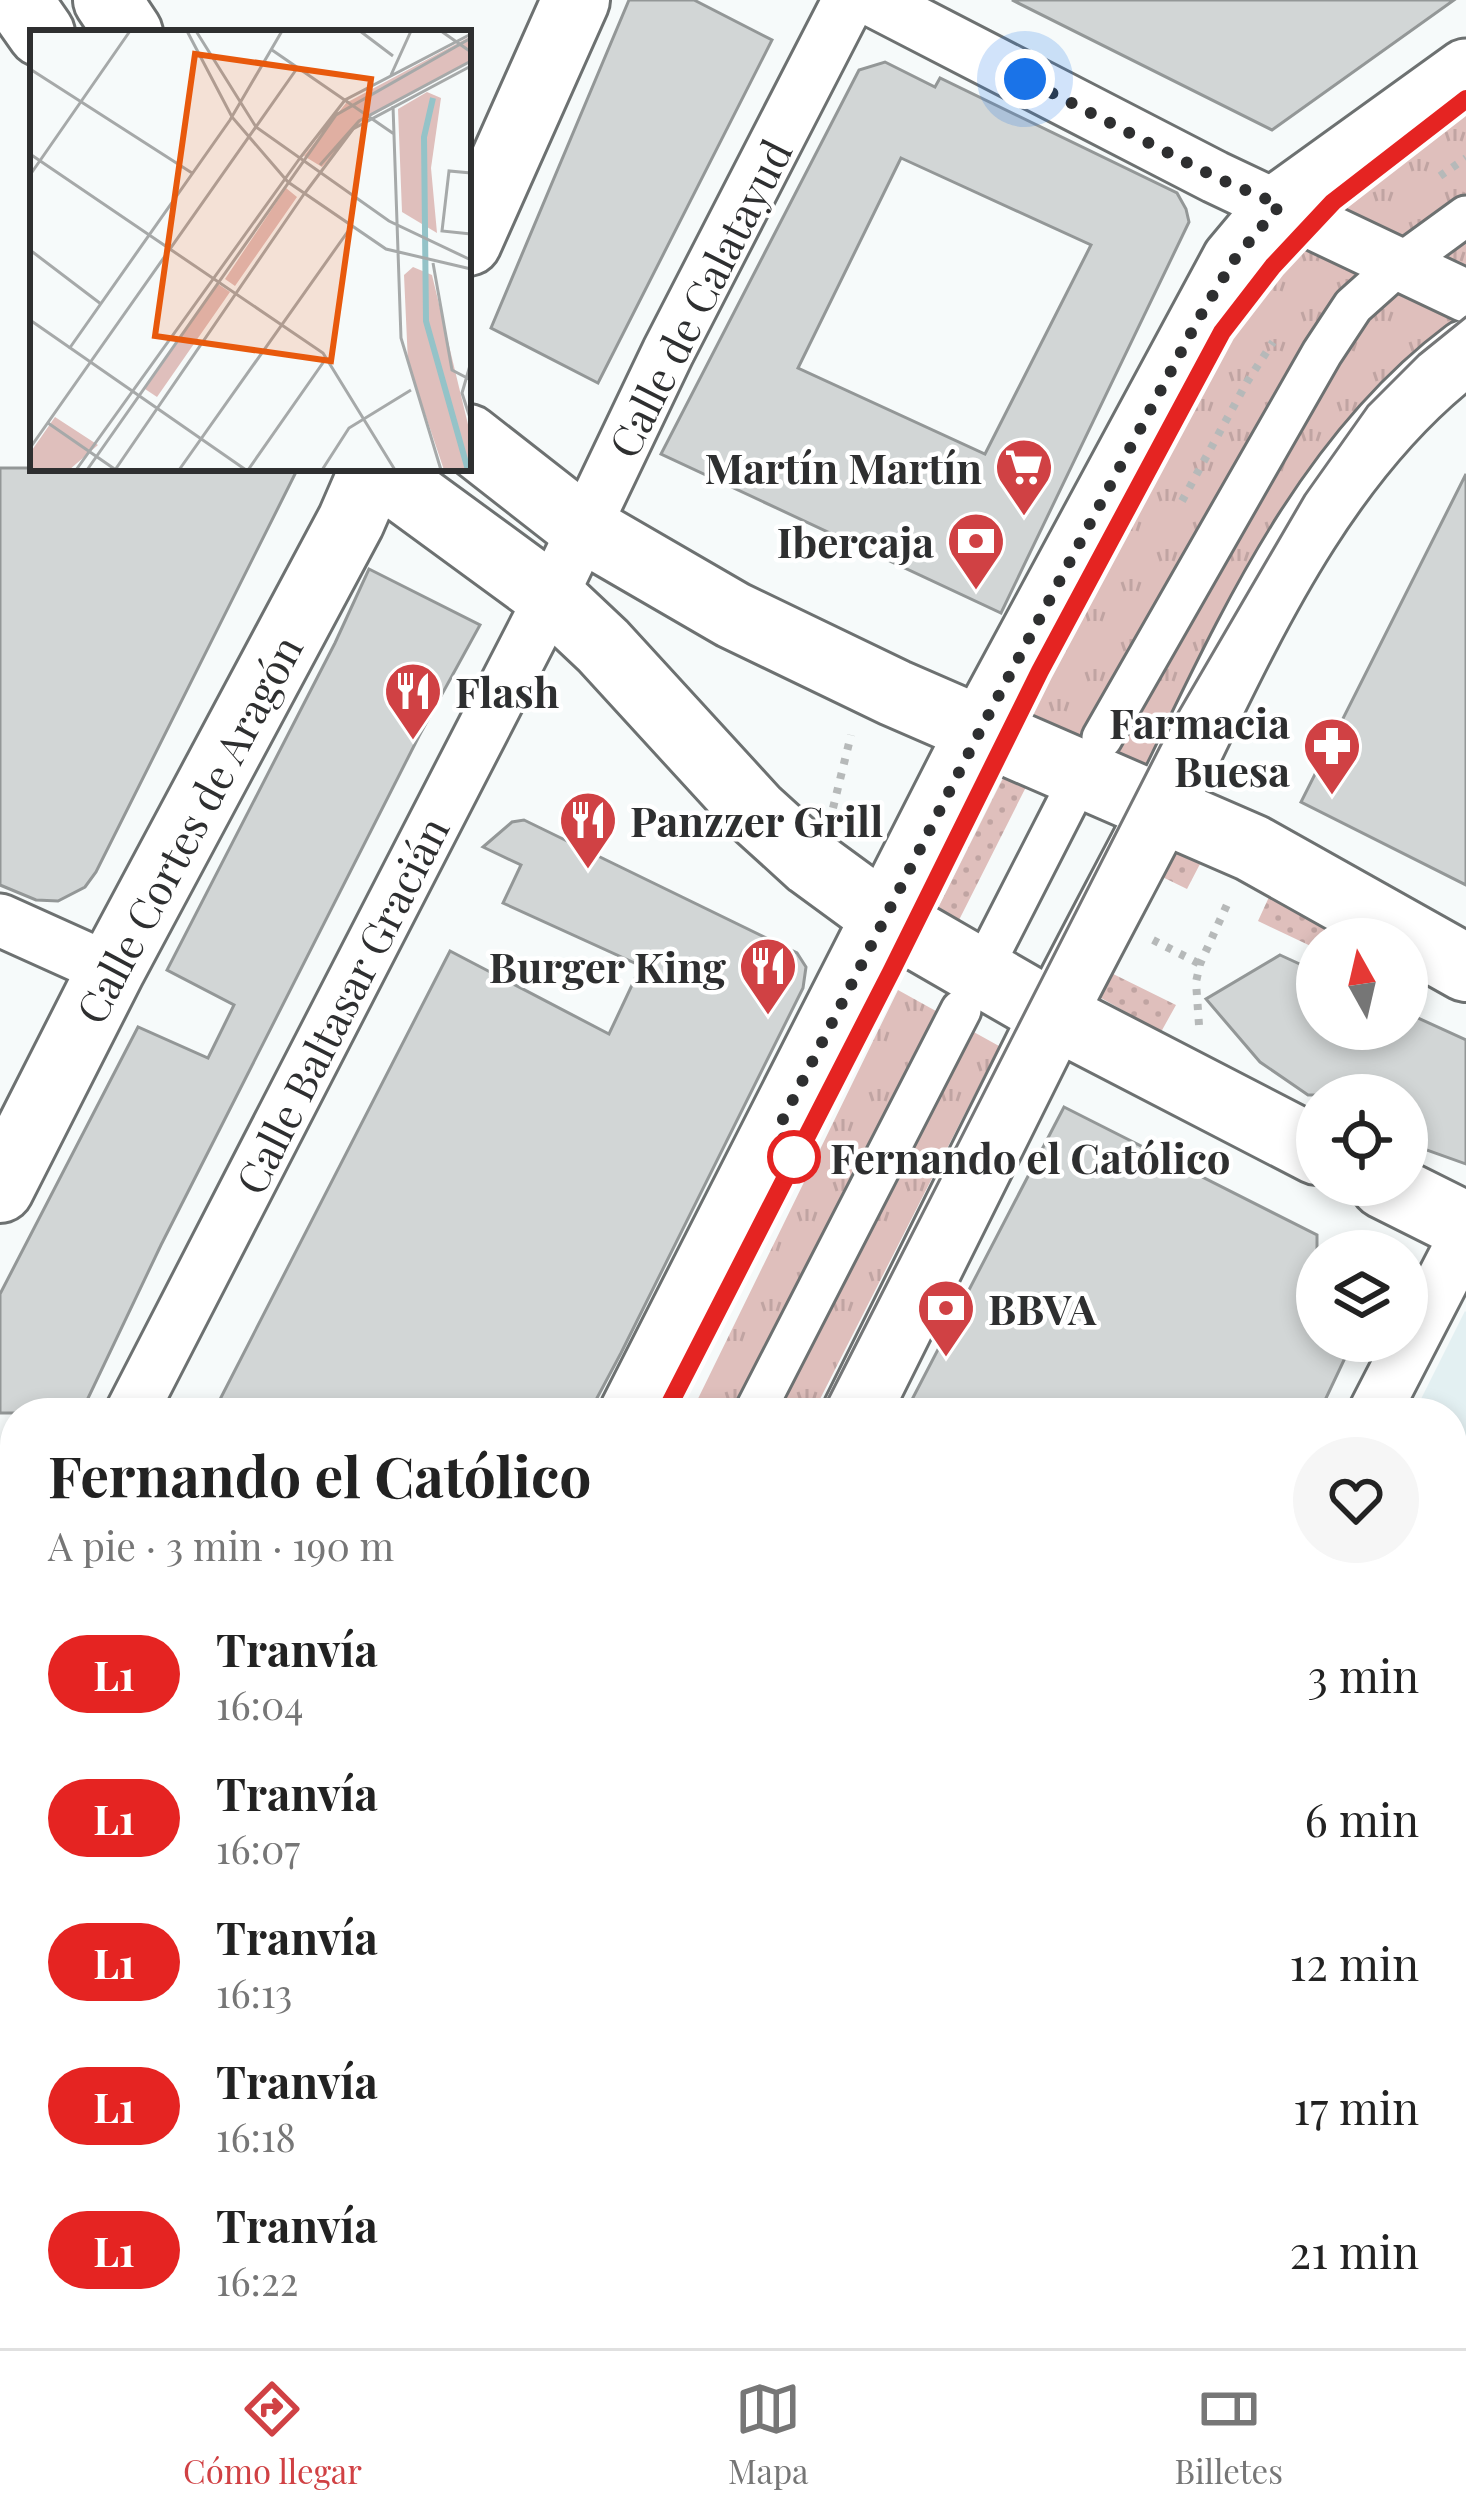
<!DOCTYPE html>
<html lang="es">
<meta charset="utf-8">
<style>
body{margin:0;font-family:"Playfair Display",serif;background:#f6f6f6;color:#222;height:100vh;display:flex;flex-direction:column;font-size:45px;white-space:nowrap}
*{box-sizing:border-box;margin:0}
p{font-size:39px;color:#767676}
.icon{flex:none;width:66px;height:66px;fill:none;stroke:currentColor;stroke-width:2;stroke-linecap:round;stroke-linejoin:round}
.map{position:relative;flex:1;overflow:hidden}
.details{position:absolute;left:0px;top:1398px;width:1467px;height:951px;display:flex;flex-direction:column;background:#fff;border-radius:48px 48px 0 0;box-shadow:0 6px 18px #0003}
.details>*{flex:none}
.badge{padding:0 24px;border-radius:39px;font-size:42px;line-height:78px}
.needle{width:78px;rotate:352deg}
.fabs{position:absolute;left:1296px;top:918px;display:grid;gap:24px}
.fabs a{display:grid;place-items:center;width:132px;height:132px;border-radius:50%;background:#fff;box-shadow:0 6px 18px #0003;font-size:60px}
.you{position:absolute;width:60px;height:60px;margin:-30px;border:9px solid #fff;border-radius:50%;background:#1a73e8;box-shadow:0 0 0 18px #1a73e833}
.map>.badge{position:absolute;translate:-50% -50%;box-shadow:0 0 0 6px #fff}
.round{display:grid;place-items:center;flex:none;width:126px;height:126px;border-radius:63px;background:#f6f6f6}
.head{display:flex;align-items:center;justify-content:space-between;height:204px;padding:0 48px}
h1{font-size:57px;font-weight:700;line-height:90px}
ul{padding:0;list-style:none}
li{display:flex;align-items:center;gap:36px;height:144px;padding:0 48px}
li div{flex:1}
li b{display:block;font-size:45px}
li em{font-style:normal}
li .badge{min-width:132px;font-weight:700;text-align:center}
.dock{display:flex;justify-content:space-around;align-items:center;height:168px;border-top:3px solid #e0e0e0;background:#fff;font-size:33px;color:#767676}
.dock a{display:grid;justify-items:center;gap:6px}
.dock .selected{color:#d04144}
.map>svg:first-child{display:block}
.built{fill:#e3f0f2}
.grass{fill:url(#grass-dots)}
.park{fill:url(#park-tufts)}
.garden{fill:#dfbfbc}
.building{fill:#d2d6d6;stroke:#939797;stroke-width:3;fill-rule:evenodd}
.lines{fill:none;stroke-linecap:round;stroke-linejoin:round}
.pedestrian-casing{stroke:#6d7171;stroke-width:45}
.minor-casing{stroke:#6d7171;stroke-width:57}
.tertiary-casing{stroke:#6d7171;stroke-width:69}
.secondary-casing{stroke:#6d7171;stroke-width:72}
.primary-casing{stroke:#6d7171;stroke-width:72}
.path{stroke:#b6b9b9;stroke-width:8;stroke-dasharray:6 9;stroke-linecap:butt}
.pedestrian{stroke:#fff;stroke-width:39}
.minor{stroke:#fff;stroke-width:51}
.tertiary{stroke:#fff;stroke-width:63}
.secondary{stroke:#fff;stroke-width:66}
.primary{stroke:#fff;stroke-width:66}
.tram{stroke:#757778;stroke-width:3}
.line-casing{stroke:#fff;stroke-width:27}
.line{stroke:#e52422;stroke-width:18}
.walk{stroke:#2e2f30;stroke-width:12;stroke-dasharray:0 21.6}
.stop-dot{fill:#fff;stroke:#e52422;stroke-width:6}
.labels{text-anchor:middle;dominant-baseline:central;stroke-width:9;stroke-linejoin:round;paint-order:stroke}
.street-label{font-size:42px;fill:#2e2f30;stroke:#fff}
.poi-label{font-size:42px;font-weight:bold;fill:#2e2f30;stroke:#fff;text-anchor:end}
.stop-label{font-size:42px;font-weight:bold;fill:#2e2f30;stroke:#fff;text-anchor:start}
.inset-river{fill:none;stroke:#94c3c8;stroke-width:6}
.inset-road{fill:none;stroke:#a6a9a9;stroke-width:3}
.view{fill:#e8590c;fill-opacity:0.15;stroke:#e8590c;stroke-width:6}
.inset-edge{fill:none;stroke:#2e2f30;stroke-width:6}
</style>
<div class="map">
<svg width="1466" height="2348" viewBox="0 0 1466 2348">
<defs>
<pattern id="grass-dots" width="8" height="8" patternUnits="userSpaceOnUse" patternTransform="scale(3)"><rect width="8" height="8" fill="#dfbfbc"/><path d="M2 2h.1M6 6h.1" fill="none" stroke="#c0a4a2" stroke-width="1.8" stroke-linecap="round"/></pattern>
<pattern id="park-tufts" width="24" height="20" patternUnits="userSpaceOnUse" patternTransform="scale(3)"><rect width="24" height="20" fill="#dfbfbc"/><path d="M3 7l-1-3M5 7V3M7 7l1-3M15 17l-1-3M17 17v-4M19 17l1-3" fill="none" stroke="#c0a4a2"/></pattern>
</defs>
<rect width="100%" height="100%" fill="#f6fafa"/>
<path class="built" d="M 1465,1311 L 1466,1312 L 1466,2267 L 1452,2249 L 1452,1413 L 1414,1413 Z"/>
<path class="grass" d="M 1003,778 L 1026,787 L 958,922 L 937,910 Z
M 1169,849 L 1200,864 L 1187,889 L 1146,869 Z
M 1269,897 L 1348,939 L 1317,939 L 1317,949 L 1258,921 Z
M 1097,966 L 1176,1005 L 1161,1032 L 1094,994 Z"/>
<path class="park" d="M 1466,85 L 1466,334 L 1163,773 L 1009,703 L 1258,264 Z
M 898,990 L 999,1046 L 813,1413 L 691,1413 Z
M 211,2334 L 343,2334 L 336,2348 L 204,2348 Z"/>
<path class="garden" d="M 1466,1854 L 1466,2014 L 1452,2007 L 1452,1881 Z
M 1452,2035 L 1466,2042 L 1466,2205 L 1452,2198 Z"/>
<path class="building" d="M 629,0 L 694,0 L 772,40 L 598,383 L 491,328 Z
M 1012,0 L 1454,0 L 1272,130 Z
M 885,62 L 935,87 L 940,78 L 1177,193 L 1186,209 L 1189,222 L 1001,613 L 661,454 L 859,70 ZM 901,158 L 1091,245 L 985,454 L 798,368 Z
M 0,468 L 298,468 L 96,872 L 85,887 L 58,901 L 36,900 L 0,885 Z
M 1466,474 L 1466,885 L 1301,802 Z
M 369,569 L 480,625 L 419,736 L 161,1245 L 81,1413 L 0,1413 L 0,1294 L 138,1027 L 208,1058 L 234,1005 L 167,970 L 335,643 Z
M 524,820 L 797,953 L 806,967 L 803,988 L 621,1353 L 589,1413 L 329,1413 L 301,1401 L 295,1413 L 213,1413 L 450,951 L 609,1034 L 641,966 L 503,903 L 521,865 L 483,847 L 512,822 Z
M 1280,955 L 1317,972 L 1317,1029 L 1407,1029 L 1407,1013 L 1466,1040 L 1466,1164 L 1407,1143 L 1407,1095 L 1308,1095 L 1260,1062 L 1206,999 Z
M 1064,1107 L 1317,1235 L 1317,1341 L 1353,1341 L 1319,1413 L 905,1413 Z"/>
<g class="lines">
<defs>
<path id="pedestrian" d="M 1102,738 L 1322,353 L 1353,306 L 1400,264 L 1466,216
M 995,944 L 1067,803
M 754,1413 L 961,1010
M 277,2348 L 284,2334"/>
<path id="minor" d="M 872,0 L 1215,177 L 1466,296
M 0,920 L 111,970
M 131,1413 L 551,597 L 668,352 L 849,0
M 1374,1413 L 1466,1235
M 0,1670 L 15,1641
M 884,2348 L 892,2334"/>
<path id="tertiary" d="M 981,729 L 1234,260 L 1280,205 L 1466,71
M 1054,1015 C 1090,944 1128,874 1164,804 C 1243,644 1319,462 1466,352
M 0,1579 L 15,1587
M 1441,2334 L 1455,2348"/>
<path id="secondary" d="M 468,242 L 576,0
M 0,1189 L 111,970 L 351,521 L 374,468
M 633,1413 L 981,729
M 856,1413 L 1054,1015
M 165,2348 L 172,2334
M 384,2348 L 392,2334"/>
<path id="primary" d="M 18,0 L 41,33
M 107,0 L 129,33
M 468,438 L 583,528 L 733,615 L 895,693 L 1252,848 L 1466,968
M 375,468 L 551,597 L 603,646 L 756,813 L 811,863 L 886,918 L 1054,1015 L 1317,1151
M 1384,1185 L 1466,1226"/>
</defs>
<use href="#pedestrian" class="pedestrian-casing"/>
<use href="#minor" class="minor-casing"/>
<use href="#tertiary" class="tertiary-casing"/>
<use href="#secondary" class="secondary-casing"/>
<use href="#primary" class="primary-casing"/>
<path class="path" d="M 1440,176 L 1466,158
M 1182,501 L 1247,382 L 1273,342
M 833,808 L 851,735
M 1153,940 L 1200,964
M 1199,1025 L 1196,982 L 1200,964 L 1230,898"/>
<use href="#pedestrian" class="pedestrian"/>
<use href="#minor" class="minor"/>
<use href="#tertiary" class="tertiary"/>
<use href="#secondary" class="secondary"/>
<use href="#primary" class="primary"/>
<path class="tram" d="M 665,1413 L 891,972 L 1040,671 L 1223,332 L 1273,266 L 1333,203 L 1466,99
M 821,1413 L 1172,723 L 1305,495 L 1368,406 L 1419,355 L 1466,317
M 195,2348 L 202,2334
M 349,2348 L 356,2334"/>
</g>
<g class="lines">
<defs>
<path id="line" d="M 665,1413 L 891,972 L 1040,671 L 1222,332 L 1273,266 L 1333,202 L 1466,99"/>
</defs>
<use href="#line" class="line-casing"/>
<use href="#line" class="line"/>
<path class="walk" d="M 794,1157 L 778,1129 L 981,729 L 1198,320 L 1234,260 L 1280,205 L 1215,177 L 1025,79"/>
</g>
<defs>
<symbol id="supermarket-pin" viewBox="-11 -11 22 30"><path d="M0 17L-7.5 6A9.5 9.5 0 1 1 7.5 6Z" fill="#d04144" stroke="#fff"/><path d="M-6-5.5h2.5l.6 2H6L4.5 2H-2.5L-4.4-4H-6ZM-1.5 3.2a1.3 1.3 0 1 0 .1 0ZM3 3.2a1.3 1.3 0 1 0 .1 0Z" fill="#fff"/></symbol>
<symbol id="bank-pin" viewBox="-11 -11 22 30"><path d="M0 17L-7.5 6A9.5 9.5 0 1 1 7.5 6Z" fill="#d04144" stroke="#fff"/><path d="M-6-4H6V4H-6ZM0-2.3a2.3 2.3 0 1 0 0 4.6a2.3 2.3 0 1 0 0-4.6Z" fill="#fff"/></symbol>
<symbol id="restaurant-pin" viewBox="-11 -11 22 30"><path d="M0 17L-7.5 6A9.5 9.5 0 1 1 7.5 6Z" fill="#d04144" stroke="#fff"/><path d="M-5-6h1v4h1v-4h1v4h1v-4h1v5L-1.5 .5V6h-2V.5L-5-1ZM5-6V6H3V1.5H1.5Q1.5-4 5-6Z" fill="#fff"/></symbol>
<symbol id="pharmacy-pin" viewBox="-11 -11 22 30"><path d="M0 17L-7.5 6A9.5 9.5 0 1 1 7.5 6Z" fill="#d04144" stroke="#fff"/><path d="M-2-6h4v4h4v4h-4v4h-4v-4h-4v-4h4Z" fill="#fff"/></symbol>
</defs>
<g fill-rule="evenodd">
<use href="#supermarket-pin" x="991" y="434" width="66" height="90"/>
<use href="#bank-pin" x="943" y="508" width="66" height="90"/>
<use href="#restaurant-pin" x="380" y="658" width="66" height="90"/>
<use href="#pharmacy-pin" x="1299" y="713" width="66" height="90"/>
<use href="#restaurant-pin" x="555" y="787" width="66" height="90"/>
<use href="#restaurant-pin" x="735" y="933" width="66" height="90"/>
<use href="#bank-pin" x="913" y="1275" width="66" height="90"/>
</g>
<circle class="stop-dot" cx="794" cy="1157" r="24"/>
<g class="labels">
<g class="street-label">
<text transform="translate(699 298) rotate(-63)">Calle de Calatayud</text>
<text transform="translate(188 829) rotate(-62)">Calle Cortes de Aragón</text>
<text transform="translate(341 1005) rotate(-63)">Calle Baltasar Gracián</text>
</g>
<g class="poi-label">
<text x="982" y="467">Martín Martín</text>
<text x="934" y="541">Ibercaja</text>
<text x="455" y="691" text-anchor="start">Flash</text>
<text x="1290" y="722">Farmacia<tspan x="1290" dy="48">Buesa</tspan></text>
<text x="630" y="820" text-anchor="start">Panzzer Grill</text>
<text x="726" y="966">Burger King</text>
<text x="988" y="1308" text-anchor="start">BBVA</text>
</g>
<g class="stop-label">
<text x="830" y="1157">Fernando el Católico</text>
</g>
</g>
<g transform="translate(30 30)">
<rect width="441" height="441" fill="#f6fafa"/>
<path d="M 441,6 L 441,32 L 332,91 L 292,137 L 274,126 L 316,73 ZM 397,62 L 411,68 L 401,138 L 407,203 L 372,182 L 368,79 ZM 256,158 L 267,167 L 205,256 L 195,249 ZM 383,237 L 402,245 L 441,407 L 441,440 L 414,440 L 378,333 L 374,245 ZM 188,254 L 200,262 L 127,367 L 115,359 ZM 25,387 L 68,415 L 39,440 L 0,440 L 0,423 Z" fill="#dfbfbc"/>
<path class="inset-river" d="M 403,68 L 394,107 L 396,291 L 438,440"/>
<path class="inset-road" d="M 157,1 L 202,87 L 258,152 L 356,219 L 441,239M 166,1 L 226,97 L 359,191 L 441,230M 330,1 L 363,26M 411,1 L 441,22M 242,20 L 364,104M 0,39 L 162,143M 361,45 L 381,1M 363,76 L 371,308 L 411,440M 0,124 L 293,323 L 365,440M 270,128 L 315,70 L 441,4M 290,135 L 329,91 L 441,31M 441,143 L 419,141 L 412,201 L 441,204M 0,145 L 100,1M 275,163 L 323,99 L 441,36M 0,220 L 71,274M 403,233 L 422,340 L 441,350M 0,290 L 216,440M 39,319 L 200,90 L 252,1M 441,332 L 432,363 L 441,391M 18,393 L 86,440M 0,418 L 268,37M 46,440 L 270,128M 57,440 L 306,85 L 441,8M 85,440 L 274,164M 149,440 L 321,197M 218,440 L 297,327M 292,440 L 319,398 L 381,360"/>
<path class="view" d="M 165,24 L 341,49 L 301,331 L 125,306 Z"/>
<rect width="441" height="441" class="inset-edge"/>
</g>
</svg>
<div class="fabs">
<a><svg class="needle" viewBox="-14 -14 28 28"><path d="M0-13l5 13h-10z" fill="#e53935"/><path d="M0 13l5-13h-10z" fill="#767676"/></svg></a>
<a><svg class="icon" aria-label="locate" viewBox="0 0 24 24"><circle cx="12" cy="12" r="6"/><path d="M12 2v4M12 18v4M2 12h4M18 12h4"/></svg></a>
<a><svg class="icon" aria-label="layers" viewBox="0 0 24 24"><path d="M12 4l9 5-9 5-9-5zM3 14l9 5 9-5"/></svg></a>
</div>
<div class="you" style="left:1025px;top:79px"></div>
<section class="details">
<div class="head"><div><h1>Fernando el Católico</h1><p>A pie · 3 min · 190 m</p></div><a class="round"><svg class="icon" aria-label="heart" viewBox="0 0 24 24"><path d="M12 20l-8-8c-3-5 5-10 8-4 3-6 11-1 8 4z"/></svg></a></div>
<ul>
<li><span class="badge" style="background:#e52422;color:#fff">L1</span><div><b>Tranvía</b><p>16:04</p></div><em>3 min</em></li>
<li><span class="badge" style="background:#e52422;color:#fff">L1</span><div><b>Tranvía</b><p>16:07</p></div><em>6 min</em></li>
<li><span class="badge" style="background:#e52422;color:#fff">L1</span><div><b>Tranvía</b><p>16:13</p></div><em>12 min</em></li>
<li><span class="badge" style="background:#e52422;color:#fff">L1</span><div><b>Tranvía</b><p>16:18</p></div><em>17 min</em></li>
<li><span class="badge" style="background:#e52422;color:#fff">L1</span><div><b>Tranvía</b><p>16:22</p></div><em>21 min</em></li>
</ul>
</section>
</div>
<nav class="dock">
<a class="selected"><svg class="icon" aria-label="directions" viewBox="0 0 24 24"><path d="M12 3l9 9-9 9-9-9zM9 14v-3h6M13 9l2 2-2 2"/></svg>Cómo llegar</a>
<a><svg class="icon" aria-label="map" viewBox="0 0 24 24"><path d="M3 6l6-2 6 2 6-2v14l-6 2-6-2-6 2zM9 4v14M15 6v14"/></svg>Mapa</a>
<a><svg class="icon" aria-label="tickets" viewBox="0 0 24 24"><path d="M3 7h18v10H3zM15 7v10"/></svg>Billetes</a>
</nav>
